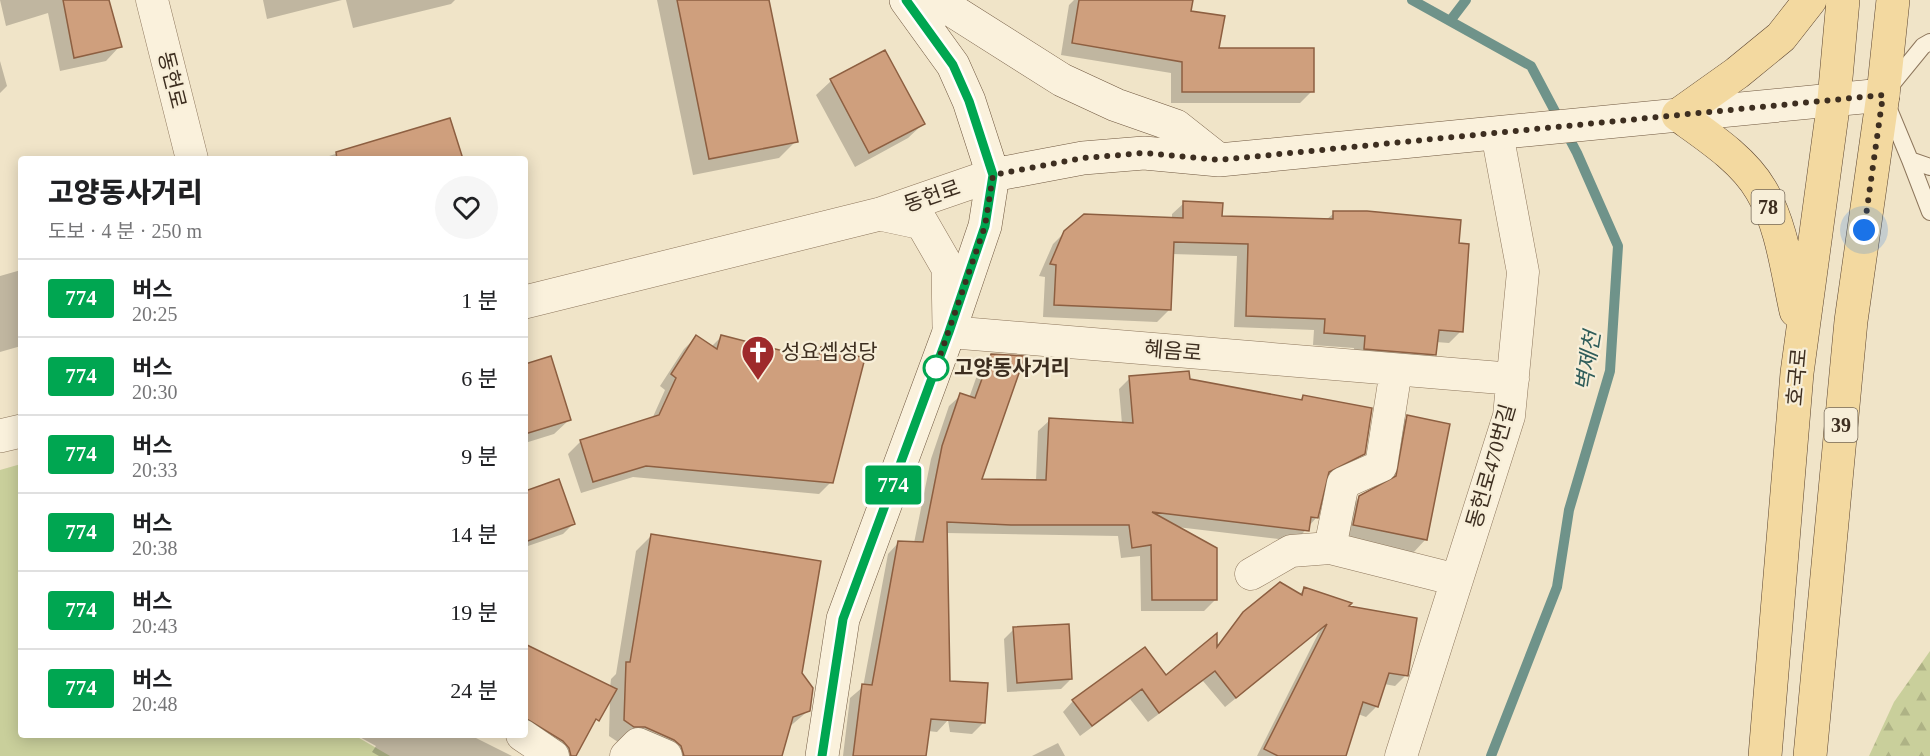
<!DOCTYPE html>
<html lang="ko">
<meta charset="utf-8">
<style>
body{margin:0;font-family:"Times New Roman","Noto Sans KR",serif;background:#f6f6f6;color:#202124;height:100vh;display:flex;flex-direction:column;font-size:22px;white-space:nowrap}
*{box-sizing:border-box;margin:0}
p{font-size:20px;color:#757577}
.icon{flex:none;width:33px;height:33px;fill:none;stroke:currentColor;stroke-width:2;stroke-linecap:round;stroke-linejoin:round}
.map{position:relative;flex:1;overflow:hidden}
.drawer{position:absolute;left:18px;top:156px;width:510px;height:582px;display:flex;flex-direction:column;background:#fff;border-radius:6px;box-shadow:0 3px 15px #0003}
.drawer>*{flex:none}
.badge{padding:0 12px;border-radius:4px;font-size:21px;line-height:39px}
.you{position:absolute;width:30px;height:30px;margin:-15px;border:4px solid #fff;border-radius:50%;background:#1a73e8;box-shadow:0 0 0 9px #1a73e833}
.map>.badge{position:absolute;translate:-50% -50%;box-shadow:0 0 0 3px #fff}
.round{display:grid;place-items:center;flex:none;width:63px;height:63px;border-radius:32px;background:#f6f6f6}
.summary{display:flex;align-items:center;justify-content:space-between;height:102px;padding:0 30px}
h1{font-size:28px;font-weight:800;line-height:45px}
ul{padding:0;list-style:none}
li{display:flex;align-items:center;gap:18px;height:78px;padding:0 30px;border-top:2px solid #e0e0e0}
li div{flex:1}
li b{display:block;font-size:22px}
li em{font-style:normal}
li .badge{min-width:66px;font-weight:700;text-align:center}
.map>svg:first-child{display:block}
.forest{fill:url(#forest-firs)}
.park{fill:#c9cf9b}
.shadow{fill:#0003}
.lines{fill:none;stroke-linecap:round;stroke-linejoin:round}
.stream{stroke:#6f938a;stroke-width:10}
.building{fill:#cf9f7d;stroke:#8d5f41;stroke-width:1.5}
.service-casing{stroke:#8d765c;stroke-width:18}
.minor-casing{stroke:#8d765c;stroke-width:33}
.tertiary-casing{stroke:#8d765c;stroke-width:34}
.secondary-casing{stroke:#6f573f;stroke-width:34}
.primary-casing{stroke:#5b4430;stroke-width:34}
.service{stroke:#faf1dc;stroke-width:16}
.minor{stroke:#faf1dc;stroke-width:32}
.tertiary{stroke:#faf1dc;stroke-width:33}
.secondary{stroke:#faf1dc;stroke-width:33}
.primary{stroke:#f3d9a0;stroke-width:33}
.line-casing{stroke:#fff;stroke-width:14}
.line{stroke:#00a651;stroke-width:9}
.walk{stroke:#3d2e20;stroke-width:6;stroke-dasharray:0 10.8}
.stop-dot{fill:#fff;stroke:#00a651;stroke-width:3}
.labels{text-anchor:middle;dominant-baseline:central;stroke-width:4.5;stroke-linejoin:round;paint-order:stroke}
.shield{fill:#f7eed8;stroke:#756857;stroke-width:1.5}
.shield-label{font-size:20px;font-weight:bold;fill:#3d2e20}
.street-label{font-size:21px;fill:#3d2e20;stroke:#f7eed8}
.poi-label{font-size:21px;fill:#3d2e20;stroke:#f7eed8;text-anchor:start}
.stop-label{font-size:21px;font-weight:bold;fill:#3d2e20;stroke:#f7eed8;text-anchor:start}
.water-label{font-size:22px;font-style:italic;fill:#2f5d5a;stroke:#f7eed8}
</style>
<div class="map">
<svg width="1930" height="756" viewBox="0 0 1930 756">
<defs>
<pattern id="forest-firs" width="22" height="20" patternUnits="userSpaceOnUse" patternTransform="scale(1.5)"><rect width="22" height="20" fill="#c9cf9b"/><path d="M5 1l3.5 6h-7zM16 11l3.5 6h-7z" fill="#aeb285"/></pattern>
</defs>
<rect width="100%" height="100%" fill="#f0e4c8"/>
<path class="forest" d="M 1930,651 L 1930,756 L 1869,756 L 1894,702 Z"/>
<path class="park" d="M 21,464 L 21,735 L 354,735 L 390,756 L 0,756 L 0,470 Z"/>
<path class="shadow" d="M 0,0 L 108,0 L 120,46 L 106,61 L 60,71 L 48,13 L 6,26 Z
M 263,0 L 342,0 L 267,19 Z
M 346,0 L 455,0 L 451,4 L 353,28 Z
M 657,0 L 767,0 L 796,141 L 779,158 L 693,175 Z
M 1074,0 L 1191,0 L 1189,12 L 1218,50 L 1312,91 L 1300,103 L 1171,103 L 1171,73 L 1061,55 L 1069,5 Z
M 884,52 L 923,124 L 908,138 L 855,167 L 816,95 L 831,81 Z
M 0,61 L 7,86 L 0,93 Z
M 449,120 L 461,159 L 319,159 Z
M 1184,203 L 1221,217 L 1326,220 L 1334,213 L 1457,245 L 1461,331 L 1449,343 L 1436,342 L 1435,354 L 1423,366 L 1353,360 L 1354,348 L 1313,345 L 1314,330 L 1234,327 L 1237,256 L 1172,254 L 1169,310 L 1157,322 L 1043,317 L 1045,277 L 1039,276 L 1053,244 L 1065,232 L 1172,219 L 1172,214 Z
M 21,270 L 21,346 L 0,352 L 0,276 Z
M 696,337 L 711,347 L 721,337 L 810,360 L 822,349 L 831,482 L 819,494 L 633,477 L 581,493 L 568,454 L 580,442 L 652,419 L 665,390 L 660,386 L 684,349 Z
M 991,355 L 980,480 L 1036,481 L 1038,431 L 1050,420 L 1122,424 L 1119,389 L 1130,378 L 1188,380 L 1299,401 L 1303,396 L 1363,453 L 1352,465 L 1326,478 L 1316,518 L 1296,541 L 1177,527 L 1216,599 L 1204,611 L 1141,611 L 1140,556 L 1121,558 L 1118,536 L 946,533 L 949,682 L 983,723 L 972,734 L 950,732 L 948,720 L 937,732 L 928,731 L 925,756 L 843,756 L 850,698 L 863,687 L 888,554 L 899,542 L 914,543 L 931,459 L 949,406 L 961,395 L 969,398 L 980,367 Z
M 525,366 L 569,420 L 554,434 L 525,443 Z
M 1408,417 L 1426,539 L 1412,554 L 1339,539 L 1345,512 L 1360,497 L 1383,485 L 1393,431 Z
M 525,493 L 573,524 L 563,534 L 525,547 Z
M 652,535 L 801,674 L 808,711 L 788,728 L 781,756 L 659,756 L 629,743 L 618,742 L 609,736 L 610,697 L 574,756 L 556,756 L 525,731 L 525,646 L 610,688 L 611,679 L 616,674 L 636,551 Z
M 1304,589 L 1346,607 L 1406,675 L 1395,686 L 1384,684 L 1377,706 L 1366,717 L 1358,714 L 1345,756 L 1257,756 L 1320,630 L 1225,707 L 1203,681 L 1148,722 L 1130,699 L 1080,736 L 1063,712 L 1073,701 L 1165,677 L 1216,647 L 1244,613 L 1299,595 Z
M 1014,629 L 1071,679 L 1061,689 L 1007,692 L 1004,639 Z
M 356,735 L 470,735 L 512,756 L 379,756 L 372,752 L 376,746 Z
M 1058,743 L 1065,756 L 1032,756 Z"/>
<g class="lines">
<path class="stream" d="M 1412,0 L 1531,66 L 1577,153 L 1618,246 L 1610,371 L 1569,510 L 1557,587 L 1491,756
M 1450,21 L 1466,0"/>
</g>
<path class="building" d="M 63,0 L 109,0 L 122,47 L 74,58 Z
M 677,0 L 769,0 L 798,142 L 709,159 Z
M 1079,0 L 1193,0 L 1191,11 L 1225,16 L 1219,48 L 1314,48 L 1314,92 L 1182,92 L 1182,62 L 1072,43 Z
M 885,50 L 925,124 L 869,153 L 830,79 Z
M 450,118 L 463,159 L 337,159 L 336,152 Z
M 1183,201 L 1223,203 L 1222,216 L 1333,219 L 1333,211 L 1367,211 L 1461,220 L 1459,243 L 1469,244 L 1463,332 L 1439,330 L 1436,355 L 1364,349 L 1365,336 L 1324,333 L 1325,319 L 1246,316 L 1248,244 L 1174,242 L 1171,310 L 1054,305 L 1056,265 L 1050,264 L 1064,231 L 1084,214 L 1183,218 Z
M 696,335 L 717,349 L 721,335 L 818,360 L 821,347 L 865,358 L 833,483 L 646,466 L 593,482 L 580,440 L 659,415 L 676,378 L 671,374 Z
M 991,354 L 1025,356 L 982,479 L 1046,480 L 1049,418 L 1133,423 L 1129,376 L 1189,371 L 1190,379 L 1302,400 L 1303,395 L 1372,408 L 1365,454 L 1329,472 L 1318,518 L 1311,517 L 1309,531 L 1152,512 L 1217,548 L 1217,600 L 1152,600 L 1151,545 L 1132,548 L 1129,525 L 1011,525 L 947,522 L 950,681 L 988,683 L 985,723 L 931,719 L 926,756 L 853,756 L 862,684 L 872,685 L 898,541 L 923,542 L 942,446 L 960,393 L 975,398 Z
M 551,356 L 571,420 L 525,434 L 525,364 Z
M 1407,415 L 1450,424 L 1427,540 L 1353,525 L 1359,496 L 1396,476 Z
M 559,479 L 575,524 L 525,542 L 525,491 Z
M 651,534 L 821,561 L 802,673 L 813,688 L 810,711 L 793,717 L 782,756 L 684,756 L 681,746 L 674,740 L 645,727 L 634,727 L 624,720 L 626,662 L 630,662 Z
M 1280,582 L 1302,595 L 1304,587 L 1352,603 L 1349,606 L 1417,618 L 1408,676 L 1389,673 L 1378,707 L 1363,702 L 1346,756 L 1278,756 L 1264,749 L 1327,624 L 1236,698 L 1215,671 L 1159,713 L 1142,689 L 1092,726 L 1072,700 L 1145,647 L 1166,675 L 1217,633 L 1217,647 L 1243,612 Z
M 1069,624 L 1072,679 L 1017,683 L 1013,627 Z
M 525,644 L 617,689 L 599,721 L 596,719 L 576,756 L 571,756 L 569,748 L 563,741 L 525,718 Z"/>
<g class="lines">
<defs>
<path id="service" d="M 1930,42 L 1923,46 L 1883,95 L 1910,160 L 1930,167
M 1910,160 L 1930,212"/>
<path id="minor" d="M 152,0 L 192,159
M 949,332 L 1513,379
M 1330,548 L 1343,483 L 1381,466 L 1396,370
M 1251,574 L 1291,551 L 1330,548 L 1457,580
M 522,735 L 553,756
M 626,756 L 638,744 L 666,756
M 1401,756 L 1509,416 L 1523,272 L 1497,133"/>
<path id="tertiary" d="M 880,214 L 922,223 L 948,268 L 949,327
M 525,302 L 880,214 L 993,175
M 0,436 L 21,431"/>
<path id="secondary" d="M 932,0 L 942,4 L 1062,80 L 1116,105 L 1176,126 L 1219,160
M 993,175 L 1083,158 L 1144,153 L 1219,160 L 1883,95
M 822,756 L 843,619 L 949,332 L 985,226 L 993,175 L 969,101 L 953,65 L 906,0"/>
<path id="primary" d="M 1796,311 C 1787,271 1782,225 1761,190 C 1743,159 1707,136 1678,115 L 1737,73 L 1781,37 L 1810,0
M 1765,756 L 1797,373 L 1834,100 L 1843,0
M 1810,756 L 1851,321 L 1883,95 L 1893,0"/>
</defs>
<use href="#service" class="service-casing"/>
<use href="#minor" class="minor-casing"/>
<use href="#tertiary" class="tertiary-casing"/>
<use href="#secondary" class="secondary-casing"/>
<use href="#primary" class="primary-casing"/>
<use href="#service" class="service"/>
<use href="#minor" class="minor"/>
<use href="#tertiary" class="tertiary"/>
<use href="#secondary" class="secondary"/>
<use href="#primary" class="primary"/>
</g>
<g class="lines">
<defs>
<path id="line" d="M 822,756 L 843,619 L 949,332 L 985,226 L 993,175 L 969,101 L 953,65 L 906,0"/>
</defs>
<use href="#line" class="line-casing"/>
<use href="#line" class="line"/>
<path class="walk" d="M 936,368 L 933,376 L 985,226 L 993,175 L 1083,158 L 1144,153 L 1219,160 L 1883,95 L 1864,230"/>
</g>
<defs>
<symbol id="church-pin" viewBox="-11 -11 22 30"><path d="M0 17L-7.5 6A9.5 9.5 0 1 1 7.5 6Z" fill="#9e2a2b" stroke="#f7eed8"/><path d="M-1.2-6h2.4v3.5h3.3v2.4h-3.3V6h-2.4V-.1h-3.3v-2.4h3.3Z" fill="#fff"/></symbol>
</defs>
<g fill-rule="evenodd">
<use href="#church-pin" x="739" y="333" width="38" height="52"/>
</g>
<circle class="stop-dot" cx="936" cy="368" r="12"/>
<g class="labels">
<g class="shield">
<rect x="1751.5" y="190" width="33" height="34" rx="4.5"/>
<rect x="1824.5" y="408" width="33" height="34" rx="4.5"/>
</g>
<g class="shield-label">
<text x="1768" y="207">78</text>
<text x="1841" y="425">39</text>
</g>
<g class="street-label">
<text transform="translate(172 80) rotate(76)">동헌로</text>
<text transform="translate(932 196) rotate(-19)">동헌로</text>
<text transform="translate(1173 351) rotate(5)">혜음로</text>
<text transform="translate(1797 377) rotate(-85)">호국로</text>
<text transform="translate(1491 466) rotate(-74)">동헌로470번길</text>
</g>
<g class="poi-label">
<text x="781" y="352">성요셉성당</text>
</g>
<g class="stop-label">
<text x="954" y="368">고양동사거리</text>
</g>
<g class="water-label">
<text transform="translate(1588 361) rotate(-81)">벽제천</text>
</g>
</g>
</svg>
<div class="you" style="left:1864px;top:230px"></div>
<b class="badge" style="left:893px;top:485px;background:#00a651;color:#fff">774</b>
<section class="drawer">
<div class="summary"><div><h1>고양동사거리</h1><p>도보 · 4 분 · 250 m</p></div><a class="round"><svg class="icon" aria-label="heart" viewBox="0 0 24 24"><path d="M12 20l-8-8c-3-5 5-10 8-4 3-6 11-1 8 4z"/></svg></a></div>
<ul>
<li><span class="badge" style="background:#00a651;color:#fff">774</span><div><b>버스</b><p>20:25</p></div><em>1 분</em></li>
<li><span class="badge" style="background:#00a651;color:#fff">774</span><div><b>버스</b><p>20:30</p></div><em>6 분</em></li>
<li><span class="badge" style="background:#00a651;color:#fff">774</span><div><b>버스</b><p>20:33</p></div><em>9 분</em></li>
<li><span class="badge" style="background:#00a651;color:#fff">774</span><div><b>버스</b><p>20:38</p></div><em>14 분</em></li>
<li><span class="badge" style="background:#00a651;color:#fff">774</span><div><b>버스</b><p>20:43</p></div><em>19 분</em></li>
<li><span class="badge" style="background:#00a651;color:#fff">774</span><div><b>버스</b><p>20:48</p></div><em>24 분</em></li>
</ul>
</section>
</div>
